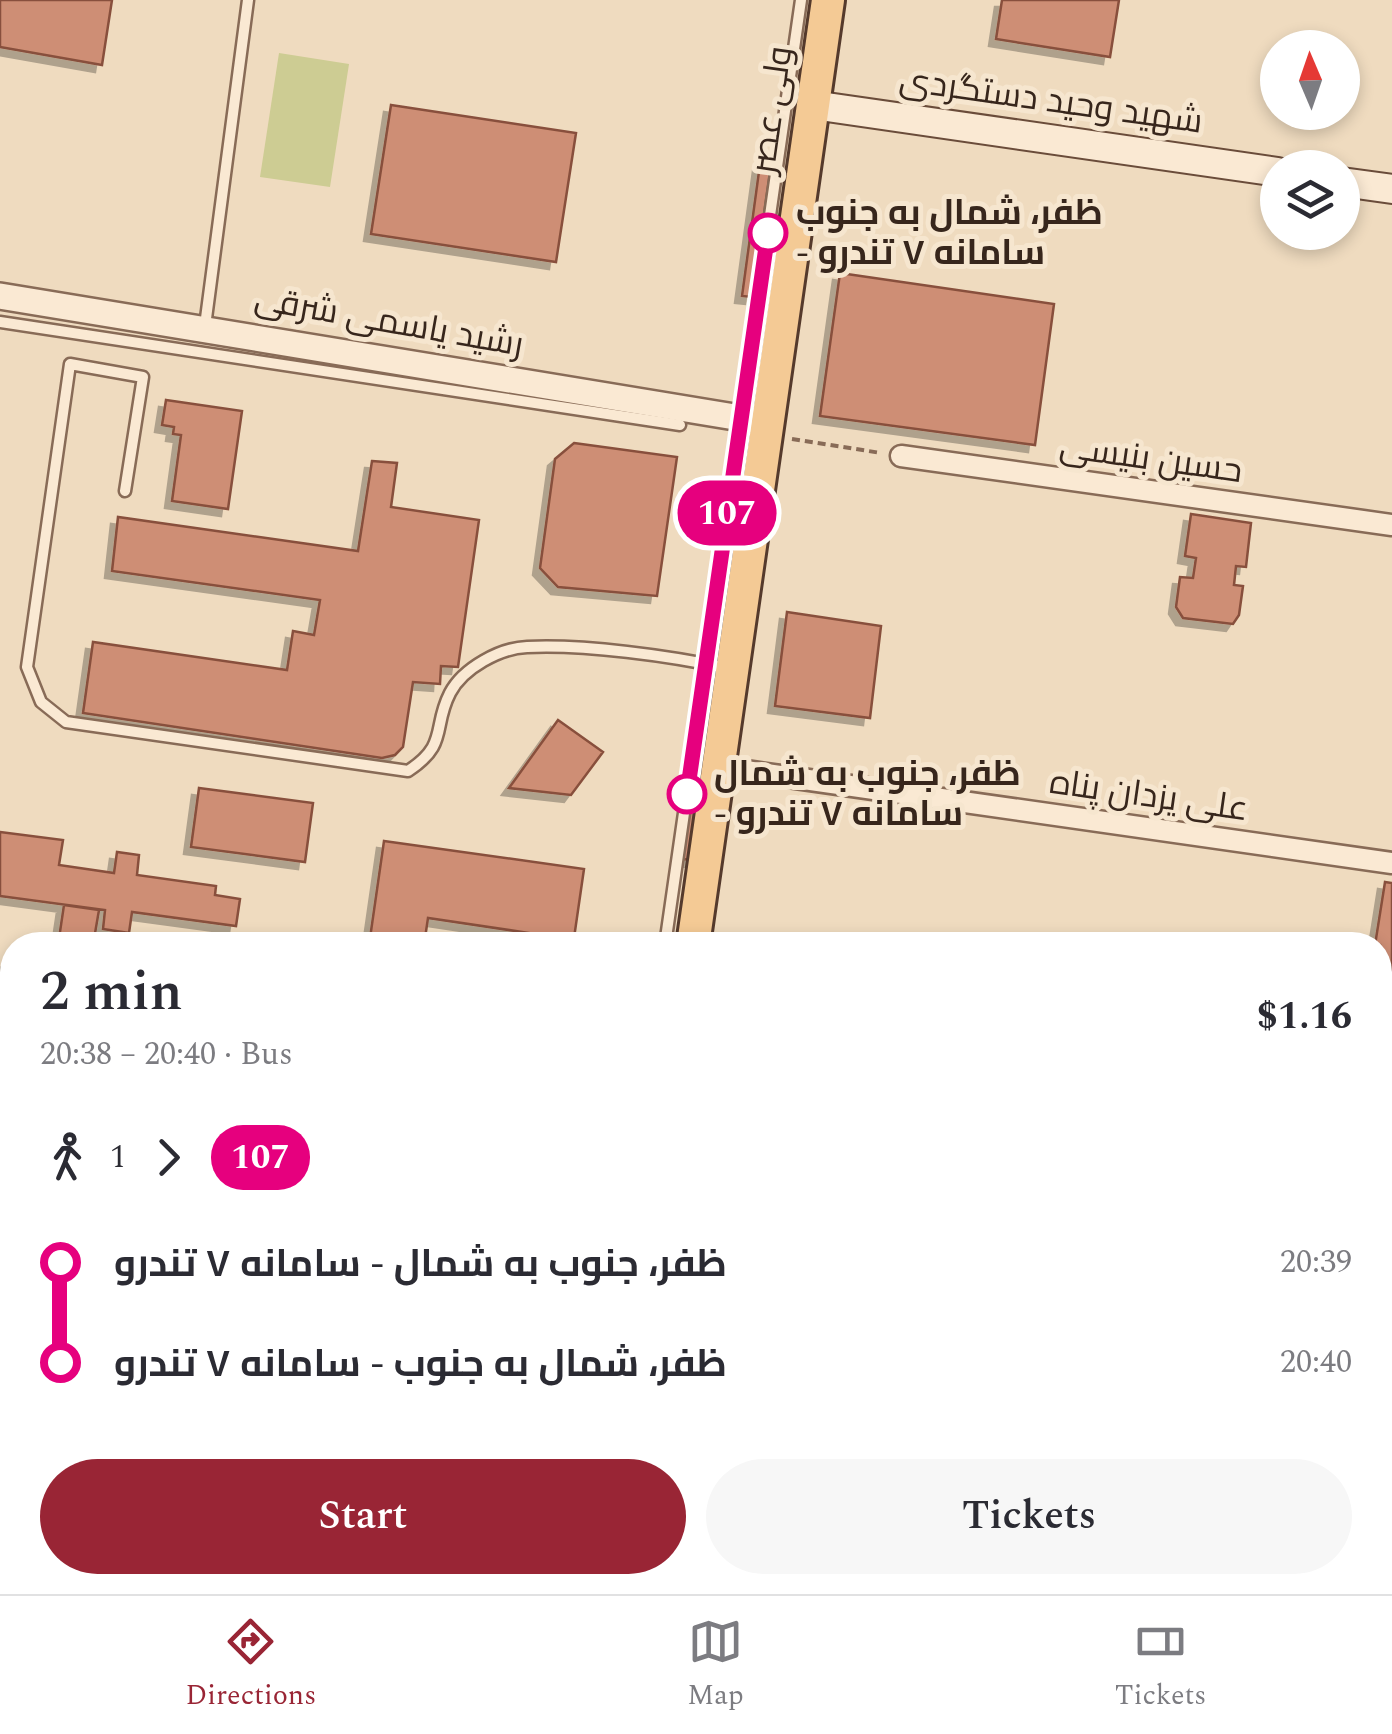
<!DOCTYPE html>
<meta charset="utf-8">
<style>
body{margin:0;font-family:Spectral,Cairo,serif;background:#f7f7f7;color:#2b2b33;height:100vh;display:flex;flex-direction:column;font-size:38px;white-space:nowrap}
*{box-sizing:border-box;margin:0}
p{font-size:32px;color:#7c7c81}
.icon{flex:none;width:55px;height:55px;fill:none;stroke:currentColor;stroke-width:2;stroke-linecap:round;stroke-linejoin:round}
.map{position:relative;flex:1;overflow:hidden}
.side{position:absolute;left:0px;top:932px;width:1392px;height:662px;display:flex;flex-direction:column;background:#fff;border-radius:40px 40px 0 0;box-shadow:0 5px 15px #0003}
.side>*{flex:none}
.badge{padding:0 20px;border-radius:32px;font-size:35px;line-height:65px}
.needle{width:65px;rotate:358deg}
.fabs{position:absolute;left:1260px;top:30px;display:grid;gap:20px}
.fabs a{display:grid;place-items:center;width:100px;height:100px;border-radius:50%;background:#fff;box-shadow:0 5px 15px #0003;font-size:50px}
.map>.badge{position:absolute;translate:-50% -50%;box-shadow:0 0 0 5px #fff}
.legs{display:flex;align-items:center;gap:15px;height:110px;padding:0 40px;font-size:32px}
.legs p{margin-inline-start:auto}
.headline{display:flex;align-items:center;justify-content:space-between;height:170px;padding:0 40px}
h1{font-size:55px;font-weight:600;line-height:75px}
.button{display:flex;gap:20px;margin-top:auto;padding:20px 40px}
.button a{flex:1;height:115px;border-radius:60px;background:#992535;color:#fff;font-size:40px;font-weight:600;line-height:115px;text-align:center}
.button a+a{background:#f7f7f7;color:#2b2b33}
ul{padding:0 40px;list-style:none}
li{display:flex;align-items:center;gap:35px;height:100px;font-size:38px}
li i{display:grid;place-items:center;width:15px;height:100%;margin:0 12px;background:currentColor}
li i::after{content:'';width:25px;height:25px;margin:-12px;border:8px solid;border-radius:50%;background:#fff}
li p{margin-inline-start:auto}
li:first-child i{background:linear-gradient(#0000 50%,currentColor 0)}
li:last-child i{background:linear-gradient(currentColor 50%,#0000 0)}
.menu{display:flex;justify-content:space-around;align-items:center;height:140px;border-top:2px solid #e1e1e2;background:#fff;font-size:28px;color:#7c7c81}
.menu a{display:grid;justify-items:center;gap:5px}
.menu .on{color:#992535}
.map>svg:first-child{display:block}
.green{fill:#cdcc93}
.building{fill:#ce8e74;stroke:#88503c;stroke-width:2.5;filter:url(#shadow)}
.lines{fill:none;stroke-linecap:round;stroke-linejoin:round}
.service-casing{stroke:#886b57;stroke-width:15}
.minor-casing{stroke:#886b57;stroke-width:25}
.tertiary-casing{stroke:#886b57;stroke-width:30}
.secondary-casing{stroke:#6a4c3a;stroke-width:32}
.primary-casing{stroke:#553a2c;stroke-width:38}
.path{stroke:#886b57;stroke-width:4;stroke-dasharray:8 5;stroke-linecap:butt}
.service{stroke:#fae9d3;stroke-width:10}
.minor{stroke:#fae9d3;stroke-width:20}
.tertiary{stroke:#fae9d3;stroke-width:25}
.secondary{stroke:#fae9d3;stroke-width:28}
.primary{stroke:#f4ca95;stroke-width:32}
.line-1-casing{stroke:#fff;stroke-width:22}
.line-1{stroke:#e6007e;stroke-width:15}
.stop-1-dot{fill:#fff;stroke:#e6007e;stroke-width:5}
.labels{text-anchor:middle;dominant-baseline:central;stroke-width:10;stroke-linejoin:round;paint-order:stroke}
.street-label{font-size:35px;fill:#37261c;stroke:#f6e6cf}
.stop-label{font-size:35px;font-weight:bold;fill:#37261c;stroke:#f6e6cf;text-anchor:start}
</style>
<div class="map">
<svg width="1392" height="1594" viewBox="0 0 1392 1594">
<defs>
<filter id="shadow"><feDropShadow dx="-7" dy="7" stdDeviation="0" flood-color="#0004"/></filter>
</defs>
<rect width="100%" height="100%" fill="#efdbbf"/>
<path class="green" d="M 279,53 L 349,64 L 330,187 L 260,177 Z"/>
<path class="building" d="M 0,0 L 112,0 L 102,65 L 0,47 Z
M 1002,0 L 1119,0 L 1110,57 L 996,39 Z
M 391,105 L 576,133 L 556,262 L 371,234 Z
M 760,164 L 771,166 L 752,297 L 742,296 Z
M 840,273 L 1054,304 L 1035,445 L 820,416 Z
M 166,400 L 242,411 L 228,509 L 172,501 L 181,435 L 173,434 L 174,427 L 162,425 Z
M 574,443 L 677,457 L 657,596 L 558,587 L 540,568 L 555,459 Z
M 372,461 L 397,463 L 391,507 L 479,520 L 458,667 L 441,666 L 440,684 L 413,682 L 403,747 L 395,755 L 382,758 L 83,713 L 93,642 L 287,670 L 293,631 L 314,635 L 320,600 L 112,571 L 118,517 L 358,551 Z
M 1191,514 L 1251,523 L 1246,567 L 1236,566 L 1234,585 L 1243,586 L 1239,615 L 1233,624 L 1183,618 L 1176,607 L 1180,577 L 1193,578 L 1196,558 L 1185,556 Z
M 787,612 L 881,626 L 870,718 L 775,706 Z
M 558,720 L 603,752 L 571,795 L 509,788 Z
M 699,731 L 710,732 L 693,860 L 682,859 Z
M 199,788 L 313,803 L 305,862 L 191,847 Z
M 0,832 L 63,840 L 59,865 L 114,873 L 117,852 L 139,855 L 137,875 L 216,886 L 215,895 L 240,899 L 236,926 L 132,912 L 129,933 L 103,929 L 105,910 L 0,896 Z
M 384,841 L 584,869 L 573,945 L 528,945 L 529,933 L 428,918 L 424,945 L 369,945 Z
M 1385,882 L 1392,883 L 1392,978 L 1380,976 L 1380,945 L 1375,945 Z
M 64,905 L 99,910 L 93,945 L 58,945 Z
M 5,960 L 12,962 L 12,1035 L 0,1033 L 0,979 Z
M 0,1111 L 12,1112 L 6,1150 L 0,1150 Z
M 0,1392 L 12,1394 L 12,1514 L 0,1512 Z
M 1380,1468 L 1389,1469 L 1380,1534 Z
M 1265,1582 L 1373,1582 L 1371,1594 L 1295,1594 L 1264,1590 Z"/>
<g class="lines">
<defs>
<path id="service" d="M 0,322 L 680,425
M 205,326 L 248,0
M 125,491 L 143,377 L 70,364 L 27,667 L 41,702 L 66,722 L 408,771 C 449,744 432,728 450,693 C 463,668 500,648 527,647 C 583,644 671,656 726,668
M 665,945 L 801,0
M 570,1594 L 572,1582"/>
<path id="minor" d="M 901,456 L 1392,525
M 718,767 L 1392,863
M 1380,1453 L 1392,1455"/>
<path id="tertiary" d="M 0,296 L 765,422
M 1380,1183 L 1392,1185
M 1380,1241 L 1392,1243"/>
<path id="secondary" d="M 813,105 L 1278,172
M 1342,182 L 1392,189"/>
<path id="primary" d="M 693,945 L 828,0
M 600,1594 L 602,1582"/>
</defs>
<use href="#service" class="service-casing"/>
<use href="#minor" class="minor-casing"/>
<use href="#tertiary" class="tertiary-casing"/>
<use href="#secondary" class="secondary-casing"/>
<use href="#primary" class="primary-casing"/>
<path class="path" d="M 792,439 L 881,453"/>
<use href="#service" class="service"/>
<use href="#minor" class="minor"/>
<use href="#tertiary" class="tertiary"/>
<use href="#secondary" class="secondary"/>
<use href="#primary" class="primary"/>
</g>
<g class="lines">
<defs>
<path id="line-1" d="M 687,794 L 768,233"/>
</defs>
<use href="#line-1" class="line-1-casing"/>
<use href="#line-1" class="line-1"/>
</g>
<g class="stop-1-dot">
<circle cx="768" cy="233" r="18"/>
<circle cx="687" cy="794" r="18"/>
</g>
<g class="labels">
<g class="street-label">
<text transform="translate(1051 101) rotate(8)">شهید وحید دستگردی</text>
<text transform="translate(772 110) rotate(-82)">ولی عصر</text>
<text transform="translate(389 322) rotate(10)">رشید یاسمی شرقی</text>
<text transform="translate(1151 459) rotate(8)">حسین بنیسی</text>
<text transform="translate(1149 796) rotate(8)">علی یزدان پناه</text>
</g>
<g class="stop-label">
<text x="796" y="213">ظفر، شمال به جنوب<tspan x="796" dy="40">- سامانه ۷ تندرو</tspan></text>
<text x="714" y="774">ظفر، جنوب به شمال<tspan x="714" dy="40">- سامانه ۷ تندرو</tspan></text>
</g>
</g>
</svg>
<div class="fabs">
<a><svg class="needle" viewBox="-14 -14 28 28"><path d="M0-13l5 13h-10z" fill="#e53935"/><path d="M0 13l5-13h-10z" fill="#7c7c81"/></svg></a>
<a><svg class="icon" aria-label="layers" viewBox="0 0 24 24"><path d="M12 4l9 5-9 5-9-5zM3 14l9 5 9-5"/></svg></a>
</div>
<b class="badge" style="left:727px;top:513px;background:#e6007e;color:#fff">107</b>
<section class="side">
<div class="headline"><div><h1>2 min</h1><p>20:38 – 20:40 · Bus</p></div><b>$1.16</b></div>
<div class="legs"><svg class="icon" aria-label="walk" viewBox="0 0 24 24"><circle cx="13" cy="4" r="2"/><path d="M13 8l-2 6 4 7M11 14l-3 7M7 12l3-4h3l4 4"/></svg>1<svg class="icon" aria-label="forward" viewBox="0 0 24 24"><path d="M9 5l7 7-7 7"/></svg><b class="badge" style="background:#e6007e;color:#fff">107</b></div>
<ul>
<li><i style="color:#e6007e"></i><b>ظفر، جنوب به شمال - سامانه ۷ تندرو</b><p>20:39</p></li>
<li><i style="color:#e6007e"></i><b>ظفر، شمال به جنوب - سامانه ۷ تندرو</b><p>20:40</p></li>
</ul>
<div class="button"><a>Start</a><a>Tickets</a></div>
</section>
</div>
<nav class="menu">
<a class="on"><svg class="icon" aria-label="directions" viewBox="0 0 24 24"><path d="M12 3l9 9-9 9-9-9zM9 14v-3h6M13 9l2 2-2 2"/></svg>Directions</a>
<a><svg class="icon" aria-label="map" viewBox="0 0 24 24"><path d="M3 6l6-2 6 2 6-2v14l-6 2-6-2-6 2zM9 4v14M15 6v14"/></svg>Map</a>
<a><svg class="icon" aria-label="tickets" viewBox="0 0 24 24"><path d="M3 7h18v10H3zM15 7v10"/></svg>Tickets</a>
</nav>
